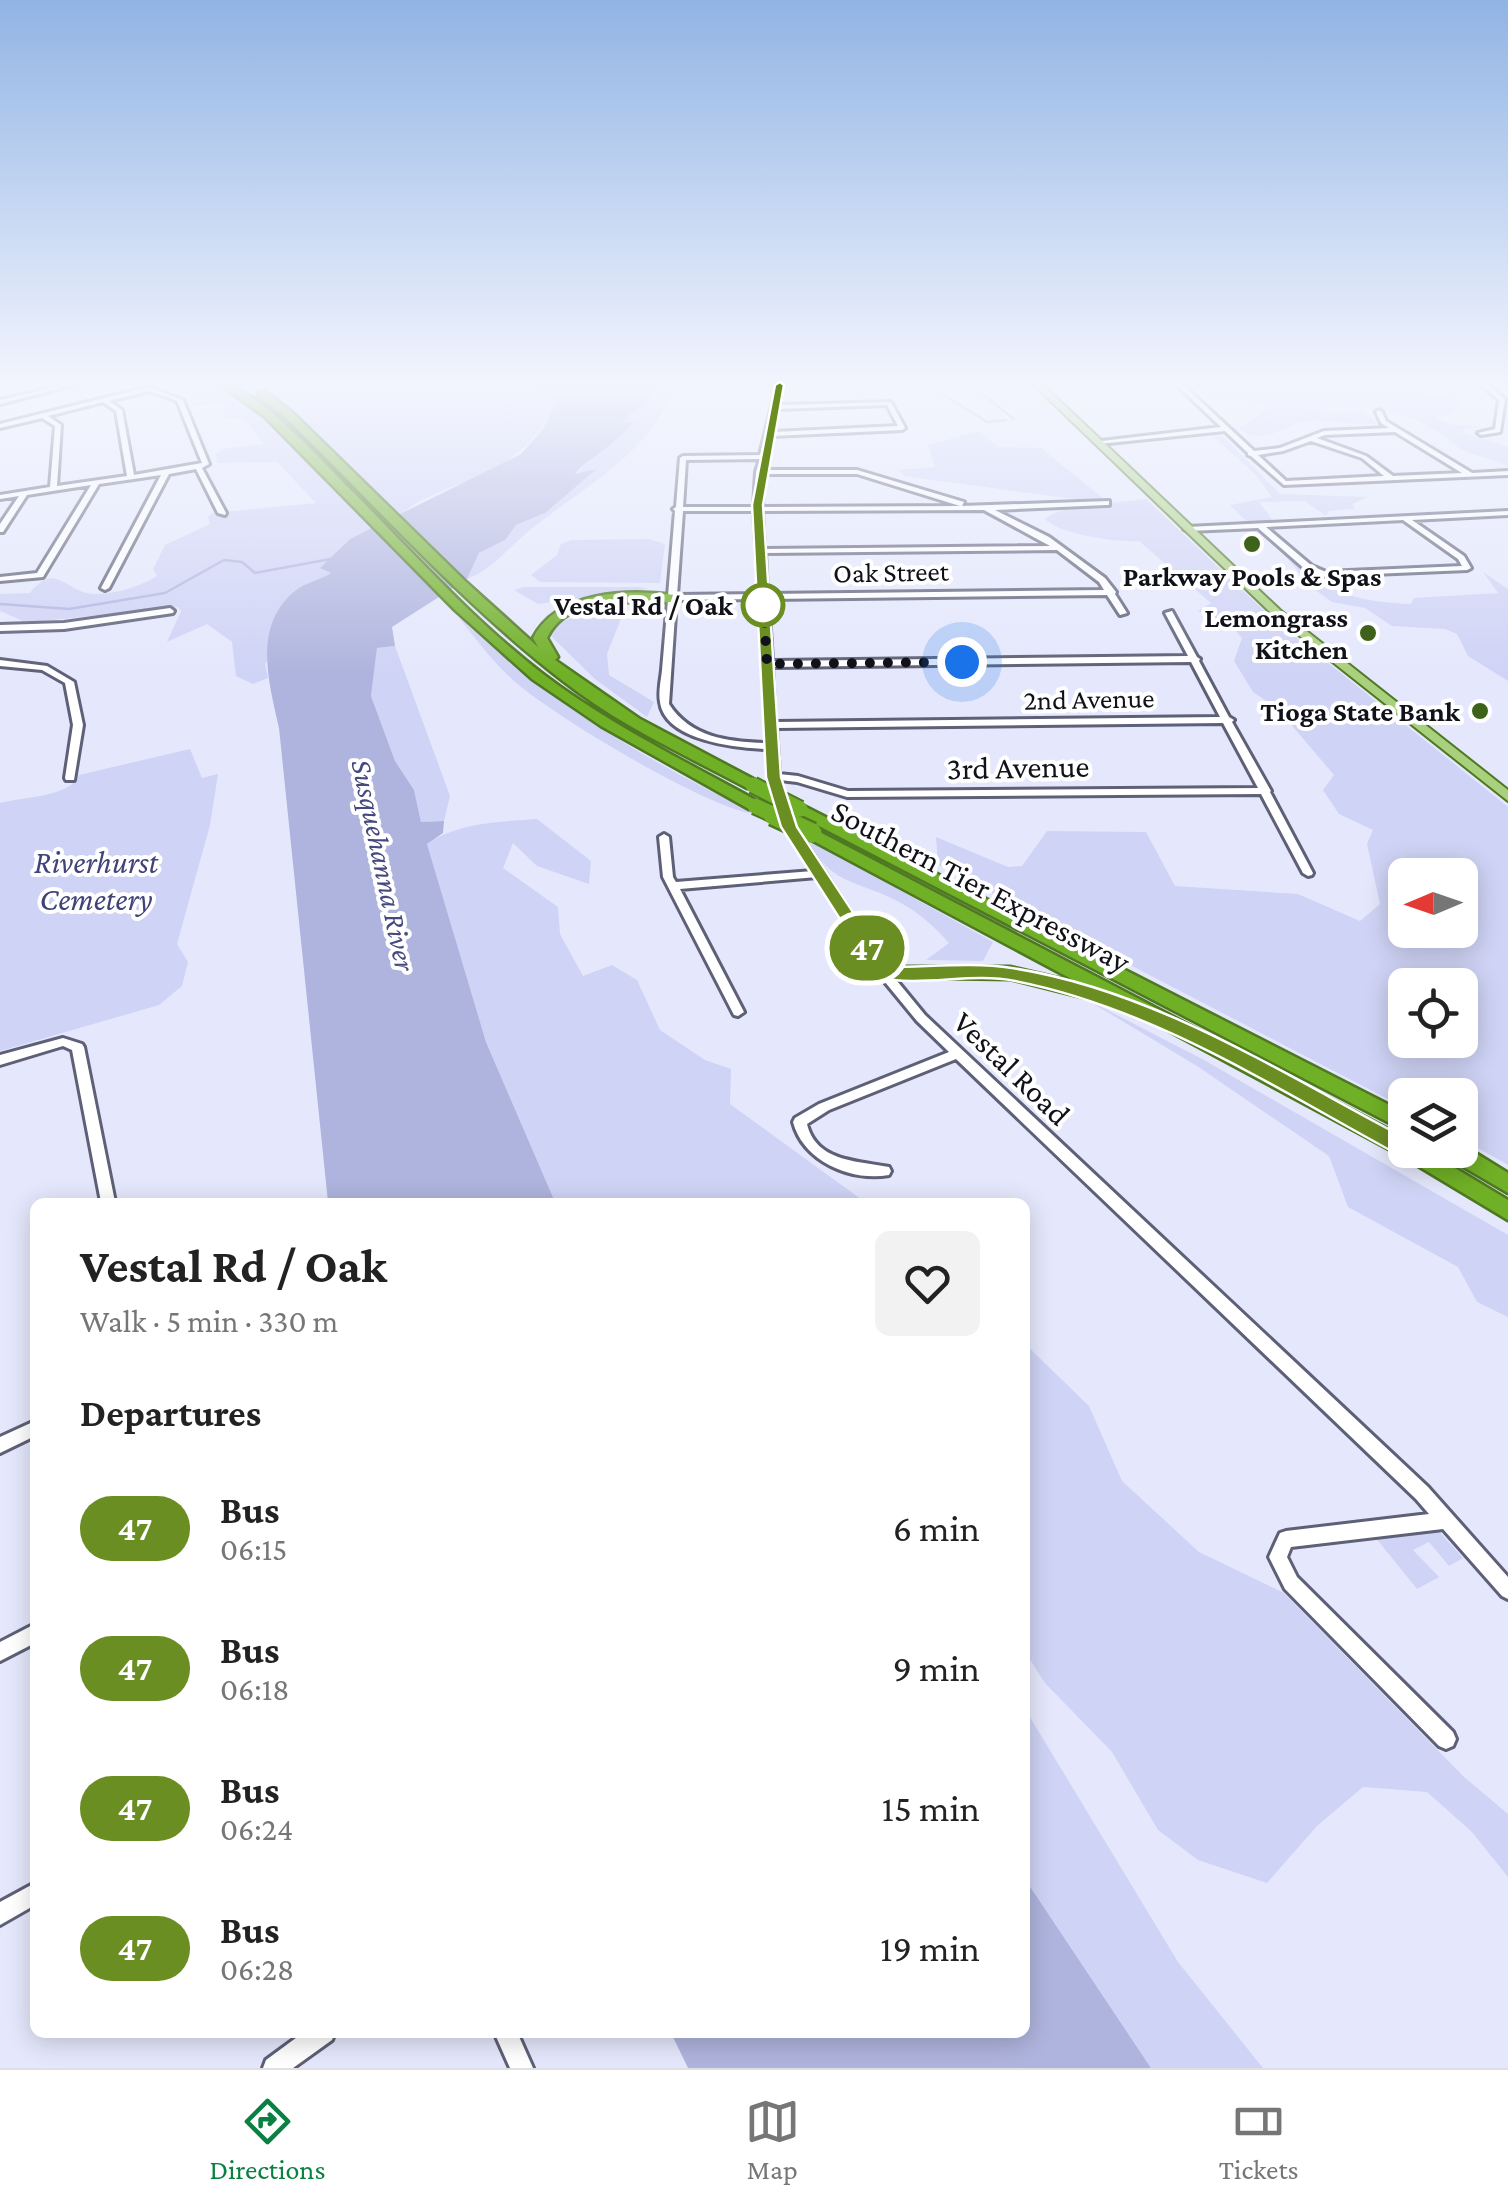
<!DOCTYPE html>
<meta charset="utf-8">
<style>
body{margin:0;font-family:"Crimson Pro",serif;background:#f2f2f2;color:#222;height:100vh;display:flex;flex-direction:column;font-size:38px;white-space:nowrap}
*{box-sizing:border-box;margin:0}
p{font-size:32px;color:#767676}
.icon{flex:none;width:55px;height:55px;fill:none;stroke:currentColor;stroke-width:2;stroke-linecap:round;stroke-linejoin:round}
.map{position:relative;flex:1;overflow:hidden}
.side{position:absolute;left:30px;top:1198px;width:1000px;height:840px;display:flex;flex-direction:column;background:#fff;border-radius:15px;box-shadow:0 5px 25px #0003}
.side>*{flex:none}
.badge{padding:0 20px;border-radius:32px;font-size:35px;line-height:65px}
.needle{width:65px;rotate:268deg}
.buttons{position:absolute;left:1388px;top:858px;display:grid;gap:20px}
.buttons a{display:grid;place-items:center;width:90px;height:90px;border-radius:15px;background:#fff;box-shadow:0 5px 25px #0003;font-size:50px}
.you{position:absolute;width:50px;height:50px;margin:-25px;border:8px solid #fff;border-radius:50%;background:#1a73e8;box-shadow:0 0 0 15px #1a73e833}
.map>.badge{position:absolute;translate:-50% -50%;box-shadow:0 0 0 5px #fff}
h2{padding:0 50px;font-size:38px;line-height:90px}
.round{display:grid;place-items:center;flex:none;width:105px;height:105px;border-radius:15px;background:#f2f2f2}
.headline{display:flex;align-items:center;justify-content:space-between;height:170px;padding:0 50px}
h1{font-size:48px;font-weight:700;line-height:75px}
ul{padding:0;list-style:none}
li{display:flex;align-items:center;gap:30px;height:140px;padding:0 50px}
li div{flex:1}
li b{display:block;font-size:38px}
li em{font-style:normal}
li .badge{min-width:110px;font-weight:700;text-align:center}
.tab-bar{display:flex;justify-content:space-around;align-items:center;height:140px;border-top:2px solid #e0e0e0;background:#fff;font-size:28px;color:#767676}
.tab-bar a{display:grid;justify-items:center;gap:5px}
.tab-bar .current{color:#0b8043}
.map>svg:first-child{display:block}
.green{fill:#cfd3f5;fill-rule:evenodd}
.water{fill:#afb4de}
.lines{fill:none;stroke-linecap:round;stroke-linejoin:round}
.stream{stroke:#afb4de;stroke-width:2.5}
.minor-casing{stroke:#5d6076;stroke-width:6}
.major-casing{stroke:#4e7821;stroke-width:4}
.highway-casing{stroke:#4e7821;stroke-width:5}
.minor{fill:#fff;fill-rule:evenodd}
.major{fill:#a9d07d;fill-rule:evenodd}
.highway{fill:#70b026;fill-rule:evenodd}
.highway-bridge-far1-casing{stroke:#4e7821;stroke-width:19;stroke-linecap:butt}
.highway-bridge-casing{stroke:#4e7821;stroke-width:24;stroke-linecap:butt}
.highway-bridge-far1{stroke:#70b026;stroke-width:15}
.highway-bridge{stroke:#70b026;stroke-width:19}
.line{fill:#6b8e23;stroke:#fff;stroke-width:2.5}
.walk{stroke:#101119;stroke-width:10;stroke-dasharray:0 18}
.poi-dot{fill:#3f621a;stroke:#fff;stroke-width:4}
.stop-dot{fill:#fff;stroke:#6b8e23;stroke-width:5}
.labels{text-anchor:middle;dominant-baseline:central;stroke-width:8;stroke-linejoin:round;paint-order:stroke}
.far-street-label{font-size:28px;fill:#101119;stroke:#fff}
.far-poi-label{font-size:28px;font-weight:bold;fill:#101119;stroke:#fff;text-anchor:end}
.far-stop-label{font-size:28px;font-weight:bold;fill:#101119;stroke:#fff;text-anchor:end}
.far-water-label{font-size:30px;font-style:italic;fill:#46497f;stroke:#fff}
.street-label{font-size:32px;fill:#101119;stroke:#fff}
.park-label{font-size:32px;font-style:italic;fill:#404278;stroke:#fff}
</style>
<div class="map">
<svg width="1508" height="2068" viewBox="0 0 1508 2068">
<rect width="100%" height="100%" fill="#e5e8fc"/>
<path class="green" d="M 173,385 L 185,389 L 218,385 L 281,433 L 377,527 L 350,539 L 321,568 L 332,572 L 319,580 L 265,664 L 268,678 L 253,684 L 236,676 L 232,642 L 207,624 L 167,642 L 181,611 L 178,607 L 42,621 L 23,621 L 0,611 L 0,594 L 30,593 C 57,559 66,595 96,594 C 115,594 142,586 157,576 L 153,569 L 165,545 L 210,524 L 208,517 L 212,513 L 316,503 L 277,462 L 217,463 L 216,454 L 223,449 L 263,444 L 245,419 L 225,419 L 223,405 L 193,406 L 179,393 L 163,388 Z
M 231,385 C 269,388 362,489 392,519 L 380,525 L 252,399 Z
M 256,385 L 530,385 L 557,400 C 525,467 485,471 424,499 C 414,503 407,511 397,516 L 310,426 Z
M 656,385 L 674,385 C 652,457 575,490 522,537 C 504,552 490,571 467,579 L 479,553 L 505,540 L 516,525 L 545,513 L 595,471 L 574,475 L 631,423 L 619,424 L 659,389 Z
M 1477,385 L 1481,388 L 1422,391 L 1426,396 L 1446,394 L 1459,402 L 1454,412 L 1435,418 L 1454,425 L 1485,427 L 1464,429 L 1463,433 L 1508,447 L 1508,467 C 1493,456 1471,458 1457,446 C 1409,406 1366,404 1305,410 L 1363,412 L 1378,423 C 1362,428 1328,418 1306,421 C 1282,426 1263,447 1239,429 L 1266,409 L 1259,402 L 1197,394 L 1197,389 L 1230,386 Z
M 979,431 L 998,447 L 1041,448 L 1109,503 L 1146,499 L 1272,618 L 1508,807 L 1508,1165 L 1460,1138 L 1460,1095 L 1405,1095 L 1405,1108 L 938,865 L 936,837 L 1008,867 L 1022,866 L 1047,831 L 1146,832 L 1175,886 L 1298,894 L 1360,921 L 1380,904 L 1367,844 L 1373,830 L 1339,814 L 1323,790 L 1334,775 L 1277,708 L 1253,692 L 1234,661 L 1242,638 L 1233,628 L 1198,611 L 1211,603 L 1139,541 C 1119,543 1057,534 1045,519 C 1059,507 1078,511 1089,501 L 904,476 L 900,470 L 935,467 L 928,445 ZM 1405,875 L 1460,875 L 1460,930 L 1405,930 ZM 1405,985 L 1460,985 L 1460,1040 L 1405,1040 Z
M 1212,435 L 1225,438 L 1280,494 L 1368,497 L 1352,504 L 1355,509 L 1329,511 L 1326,516 L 1305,501 L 1259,502 L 1274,522 L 1247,522 L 1230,505 L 1272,497 L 1256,475 Z
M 649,539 L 665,544 L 660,583 L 540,582 L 531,575 L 557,555 L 561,544 L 572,540 Z
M 1270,539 C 1322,587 1339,601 1411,604 L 1414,598 L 1498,593 L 1483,572 L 1508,589 L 1508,681 L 1468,656 L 1457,634 L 1445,629 L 1392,626 L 1365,608 L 1332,602 L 1314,589 Z
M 523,587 L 640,587 L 648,589 L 538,604 L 514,590 Z
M 616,607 L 624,611 L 607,654 L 609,675 L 654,702 L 647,717 L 595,679 L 550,635 L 554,623 Z
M 457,615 C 544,699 649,764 759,814 C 718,816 545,711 512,679 C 491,660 474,637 457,615 Z
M 395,646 L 450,796 L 444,821 L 421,822 L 414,790 L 395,761 L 371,696 L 377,648 Z
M 190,749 L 202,778 L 218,774 L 210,825 L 177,944 L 188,962 L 182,986 L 159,1005 L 0,1051 L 0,803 C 22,797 71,797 79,775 Z
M 537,819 L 591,861 L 589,884 L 537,866 L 513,843 L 503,868 L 558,907 L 560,934 L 583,976 L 612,965 L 637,980 L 660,1030 L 705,1060 L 731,1069 L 730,1104 L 865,1202 L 555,1202 L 486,1042 L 427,844 C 459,822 499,822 537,819 Z
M 809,840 L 993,942 L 983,961 L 926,960 L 949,943 C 932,924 915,909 891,898 C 854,880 829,883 809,840 Z
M 1084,998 L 1204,1060 L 1508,1235 L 1508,1317 L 1477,1302 L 1458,1267 L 1348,1207 L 1329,1156 L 1197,1066 Z
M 1025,1344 L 1089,1406 L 1122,1481 L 1199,1552 L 1284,1593 L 1463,1776 L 1508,1814 L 1508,1877 L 1472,1832 L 1427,1792 L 1363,1787 L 1317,1826 L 1267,1883 L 1198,1860 L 1158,1830 L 1112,1752 L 1045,1683 L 1025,1652 Z
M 1435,1527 L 1463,1558 L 1449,1566 L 1429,1542 L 1413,1550 L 1439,1577 L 1417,1589 L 1375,1537 Z
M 1025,1709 L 1178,1962 L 1263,2068 L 1151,2068 L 1025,1879 Z"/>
<path class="water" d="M 530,385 L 656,385 L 659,389 L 621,423 L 633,422 C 618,444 581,463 575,474 L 597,469 L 545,513 L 516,525 L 505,540 L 479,553 L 467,579 L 392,627 L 395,646 L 377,648 L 371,696 L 395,761 L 414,790 L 421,822 L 444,821 L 443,833 L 427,844 L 486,1042 L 555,1202 L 328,1202 L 279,728 C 269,683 252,626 295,591 C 304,583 320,580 331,573 L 320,568 L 350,539 L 521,454 L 543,429 L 557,400 Z
M 1025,1879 L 1151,2068 L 688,2068 L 671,2033 L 1025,2032 Z"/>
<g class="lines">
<path class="stream" d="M 928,385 L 987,422 L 1006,420
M 971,385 L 1014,419
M 0,604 L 69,609 L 165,593 L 224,560 L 242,562 L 255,573 L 336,558"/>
<defs>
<path id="minor" d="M 64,385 L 73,385 L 0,404 L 0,400 Z
M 142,385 L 183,400 L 209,464 L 202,468 L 226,513 L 225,515 L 218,513 L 196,469 L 169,474 L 109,588 L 105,590 L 101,588 L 161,475 L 99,484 L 43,577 L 0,581 L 0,577 L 37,573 L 91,485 L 27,495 L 3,532 L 0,532 L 0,524 L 19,496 L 0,499 L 0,495 L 50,487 L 55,426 L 42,418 L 0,428 L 0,424 L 144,388 L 141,386 ZM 150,391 L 177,401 L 202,463 L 134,475 L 122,410 L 109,401 ZM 103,402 L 116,411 L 127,476 L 57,486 L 61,425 L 48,416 Z
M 777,385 L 783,385 L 779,405 L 891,402 L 905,428 L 902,430 L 772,436 L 764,470 L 857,470 L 964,502 L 962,506 L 1109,501 L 1109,505 L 1106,505 L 995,510 L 1049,537 L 1105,578 L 1116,592 L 1115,594 L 1127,613 L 1120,615 L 1107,595 L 768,599 L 772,661 L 1188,656 L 1165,613 L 1172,611 L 1197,657 L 1200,659 L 1199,661 L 1229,717 L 1234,720 L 1232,722 L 1271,791 L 1270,792 L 1313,873 L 1312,875 L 1308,876 L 1303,873 L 1261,794 L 847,797 L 797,782 L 780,780 L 785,804 L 780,807 L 775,804 L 769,777 L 767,749 C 737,748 665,741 660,702 C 658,692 661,680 662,670 C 664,647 666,623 668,600 L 666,598 L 668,596 L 675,511 L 673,509 L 676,507 L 680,458 L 683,456 L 760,455 ZM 887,405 L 898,426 L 773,432 L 778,409 ZM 760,459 L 756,472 L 754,507 L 683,507 L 686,460 ZM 763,474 L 857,474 L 960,506 L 762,507 ZM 984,510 L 1050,546 L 764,549 L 762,511 ZM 683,511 L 754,511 L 759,594 L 677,595 ZM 1057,550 L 1099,582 L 1104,590 L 767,594 L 765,553 ZM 759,599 L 767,743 C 729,742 691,738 669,704 L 676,600 ZM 1191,662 L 1220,717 L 775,722 L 772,667 ZM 1223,723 L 1258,788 L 848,791 L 798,776 L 779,774 L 776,728 Z
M 1177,385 L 1183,385 L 1254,451 L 1280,448 L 1324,431 L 1389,428 L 1381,423 L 1376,412 L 1379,410 L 1382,412 L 1386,421 L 1472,473 L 1508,471 L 1508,475 L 1284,485 L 1251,456 L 1248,455 L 1248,453 L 1225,431 L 1099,444 L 1098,443 L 1101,441 L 1221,427 ZM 1395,432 L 1462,473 L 1393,476 L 1366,456 L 1317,438 L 1325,435 ZM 1311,441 L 1362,458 L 1384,476 L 1286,481 L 1258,455 L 1283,451 Z
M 1482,385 L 1488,385 L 1505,399 L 1500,432 L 1481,435 L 1478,433 L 1495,429 L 1499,400 Z
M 1508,511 L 1508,515 L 1412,520 L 1464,556 L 1471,568 L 1467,570 L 1325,576 L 1306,570 L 1258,528 L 1188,531 L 1184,529 L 1188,527 ZM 1403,520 L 1458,559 L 1462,566 L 1326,572 L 1312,566 L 1266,527 Z
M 170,608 L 174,611 L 173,613 L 64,629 L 0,631 L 0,625 L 64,623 Z
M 0,660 L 47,666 L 74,682 L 83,725 L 74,780 L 66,780 L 65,778 L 73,725 L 65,683 L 42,670 L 0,666 Z
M 787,819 L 792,822 L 888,970 L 925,1015 L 1428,1487 L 1508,1577 L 1508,1599 L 1502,1596 L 1443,1529 L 1291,1547 L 1287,1557 L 1297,1577 L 1453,1732 L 1456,1739 L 1453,1746 L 1446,1749 L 1439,1746 L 1285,1589 L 1269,1557 L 1280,1533 L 1286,1531 L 1429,1514 L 1416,1499 L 956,1059 L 829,1110 L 807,1124 C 816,1162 858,1161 889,1167 L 891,1171 L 889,1175 C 851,1182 803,1161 793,1122 L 795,1118 L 819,1104 L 949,1052 L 917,1021 L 880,976 L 817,877 L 680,889 L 744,1012 L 738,1016 L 734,1015 L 663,877 L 659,837 L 664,834 L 669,837 L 673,877 L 676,882 L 813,871 L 782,822 Z
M 63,1038 L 82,1044 L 84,1047 L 115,1202 L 101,1202 L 72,1050 L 63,1046 L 0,1065 L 0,1055 Z
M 35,1421 L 35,1436 L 0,1453 L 0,1437 Z
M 35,1624 L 35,1643 L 0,1661 L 0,1642 Z
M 35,1883 L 35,1905 L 0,1925 L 0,1902 Z
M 304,2032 L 335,2032 L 332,2040 L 293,2068 L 263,2068 L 266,2060 Z
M 494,2032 L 517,2032 L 533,2068 L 510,2068 Z"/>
<path id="major" d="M 1034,385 L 1043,385 L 1280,610 L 1508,790 L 1508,801 L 1272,614 Z"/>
<path id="highway" d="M 221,385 C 254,383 329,469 355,494 C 415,555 475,622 543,674 C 610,725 687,762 761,803 L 761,809 L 749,809 L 601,726 L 532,679 L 455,610 L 265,417 Z
M 258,392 L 266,392 L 294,414 L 465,581 L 538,647 L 533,638 C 557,591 627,589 675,595 L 675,601 L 670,602 C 629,603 568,594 547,638 L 558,657 L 555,660 L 640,719 L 759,782 L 759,788 L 747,788 C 685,755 619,725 563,681 C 462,603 377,507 286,418 L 258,396 Z
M 800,804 L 1405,1113 L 1405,1131 L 794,813 L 794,805 Z
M 812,828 L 1405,1138 L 1405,1150 L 1425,1150 L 1508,1200 L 1508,1220 L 1400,1155 L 1102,995 L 1094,1000 L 1010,979 L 877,977 L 874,973 L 884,967 L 1010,967 L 1079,983 L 806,837 L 806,829 Z
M 1461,1144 L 1508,1173 L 1508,1193 L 1445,1156 L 1442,1150 L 1460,1150 Z"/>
</defs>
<use href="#minor" class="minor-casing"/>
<use href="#major" class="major-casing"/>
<use href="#highway" class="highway-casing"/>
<use href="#minor" class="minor"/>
<use href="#major" class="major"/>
<use href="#highway" class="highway"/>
<defs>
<path id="highway-bridge-far1" d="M 753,785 L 800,809
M 755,806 L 779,817"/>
<path id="highway-bridge" d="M 773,815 L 812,833"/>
</defs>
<use href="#highway-bridge-far1" class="highway-bridge-far1-casing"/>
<use href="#highway-bridge" class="highway-bridge-casing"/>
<use href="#highway-bridge-far1" class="highway-bridge-far1"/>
<use href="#highway-bridge" class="highway-bridge"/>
</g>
<linearGradient id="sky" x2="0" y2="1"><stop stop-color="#91b4e4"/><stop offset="0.57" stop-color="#f3f5fe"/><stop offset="1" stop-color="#f3f5fe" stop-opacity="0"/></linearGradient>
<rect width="1508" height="674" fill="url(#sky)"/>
<path class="line" d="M 780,382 L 784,385 L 763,505 L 781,777 L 797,827 L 889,967 C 929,967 973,962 1012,968 C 1156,990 1286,1076 1413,1142 L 1413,1154 L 1397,1154 C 1275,1088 1153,1008 1015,981 C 970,972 921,988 877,977 L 781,827 L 766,777 L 752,505 L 775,385 Z"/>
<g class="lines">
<path class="walk" d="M 763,605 L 763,596 L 767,664 L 962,662"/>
</g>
<g class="poi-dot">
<circle cx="1252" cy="544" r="10"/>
<circle cx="1368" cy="633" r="10"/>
<circle cx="1480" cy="711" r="10"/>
</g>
<circle class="stop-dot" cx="763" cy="605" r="20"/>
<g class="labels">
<g class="far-street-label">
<text transform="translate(891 572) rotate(-1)">Oak Street</text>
<text transform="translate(1089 699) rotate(-1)">2nd Avenue</text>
</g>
<g class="far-poi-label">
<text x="1252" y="576" text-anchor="middle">Parkway Pools &amp; Spas</text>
<text x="1348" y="617">Lemongrass<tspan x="1348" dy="32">Kitchen</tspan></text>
<text x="1460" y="711">Tioga State Bank</text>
</g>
<g class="far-stop-label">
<text x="733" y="605">Vestal Rd / Oak</text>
</g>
<g class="far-water-label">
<text transform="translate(384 865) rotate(78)">Susquehanna River</text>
</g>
<g class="street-label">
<text transform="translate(1018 767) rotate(-1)">3rd Avenue</text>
<text transform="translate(981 886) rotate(28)">Southern Tier Expressway</text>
<text transform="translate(1012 1068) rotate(44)">Vestal Road</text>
</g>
<g class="park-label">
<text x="96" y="862">Riverhurst<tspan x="96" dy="37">Cemetery</tspan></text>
</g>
</g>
</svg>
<div class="buttons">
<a><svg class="needle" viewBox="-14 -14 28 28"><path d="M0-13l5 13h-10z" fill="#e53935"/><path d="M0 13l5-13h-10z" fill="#767676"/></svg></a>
<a><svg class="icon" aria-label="locate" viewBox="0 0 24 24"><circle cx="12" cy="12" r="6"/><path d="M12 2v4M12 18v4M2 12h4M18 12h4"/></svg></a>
<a><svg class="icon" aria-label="layers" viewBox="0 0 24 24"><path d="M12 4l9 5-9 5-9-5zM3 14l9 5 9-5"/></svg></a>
</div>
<div class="you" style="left:962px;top:662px"></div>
<b class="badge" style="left:867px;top:948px;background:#6b8e23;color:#fff">47</b>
<section class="side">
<div class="headline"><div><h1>Vestal Rd / Oak</h1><p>Walk · 5 min · 330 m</p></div><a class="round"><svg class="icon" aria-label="heart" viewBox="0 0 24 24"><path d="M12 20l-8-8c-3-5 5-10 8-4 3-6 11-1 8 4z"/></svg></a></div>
<h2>Departures</h2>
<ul>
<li><span class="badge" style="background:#6b8e23;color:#fff">47</span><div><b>Bus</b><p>06:15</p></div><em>6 min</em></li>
<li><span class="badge" style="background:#6b8e23;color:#fff">47</span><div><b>Bus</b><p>06:18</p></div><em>9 min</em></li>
<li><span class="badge" style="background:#6b8e23;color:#fff">47</span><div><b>Bus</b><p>06:24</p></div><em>15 min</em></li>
<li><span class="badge" style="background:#6b8e23;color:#fff">47</span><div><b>Bus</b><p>06:28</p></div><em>19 min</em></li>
</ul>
</section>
</div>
<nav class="tab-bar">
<a class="current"><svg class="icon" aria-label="directions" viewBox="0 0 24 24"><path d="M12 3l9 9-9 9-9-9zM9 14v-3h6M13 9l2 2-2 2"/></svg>Directions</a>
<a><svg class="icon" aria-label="map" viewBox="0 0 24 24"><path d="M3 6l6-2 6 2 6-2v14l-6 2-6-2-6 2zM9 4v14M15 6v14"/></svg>Map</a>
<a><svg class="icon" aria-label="tickets" viewBox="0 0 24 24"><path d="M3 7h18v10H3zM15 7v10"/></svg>Tickets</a>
</nav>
